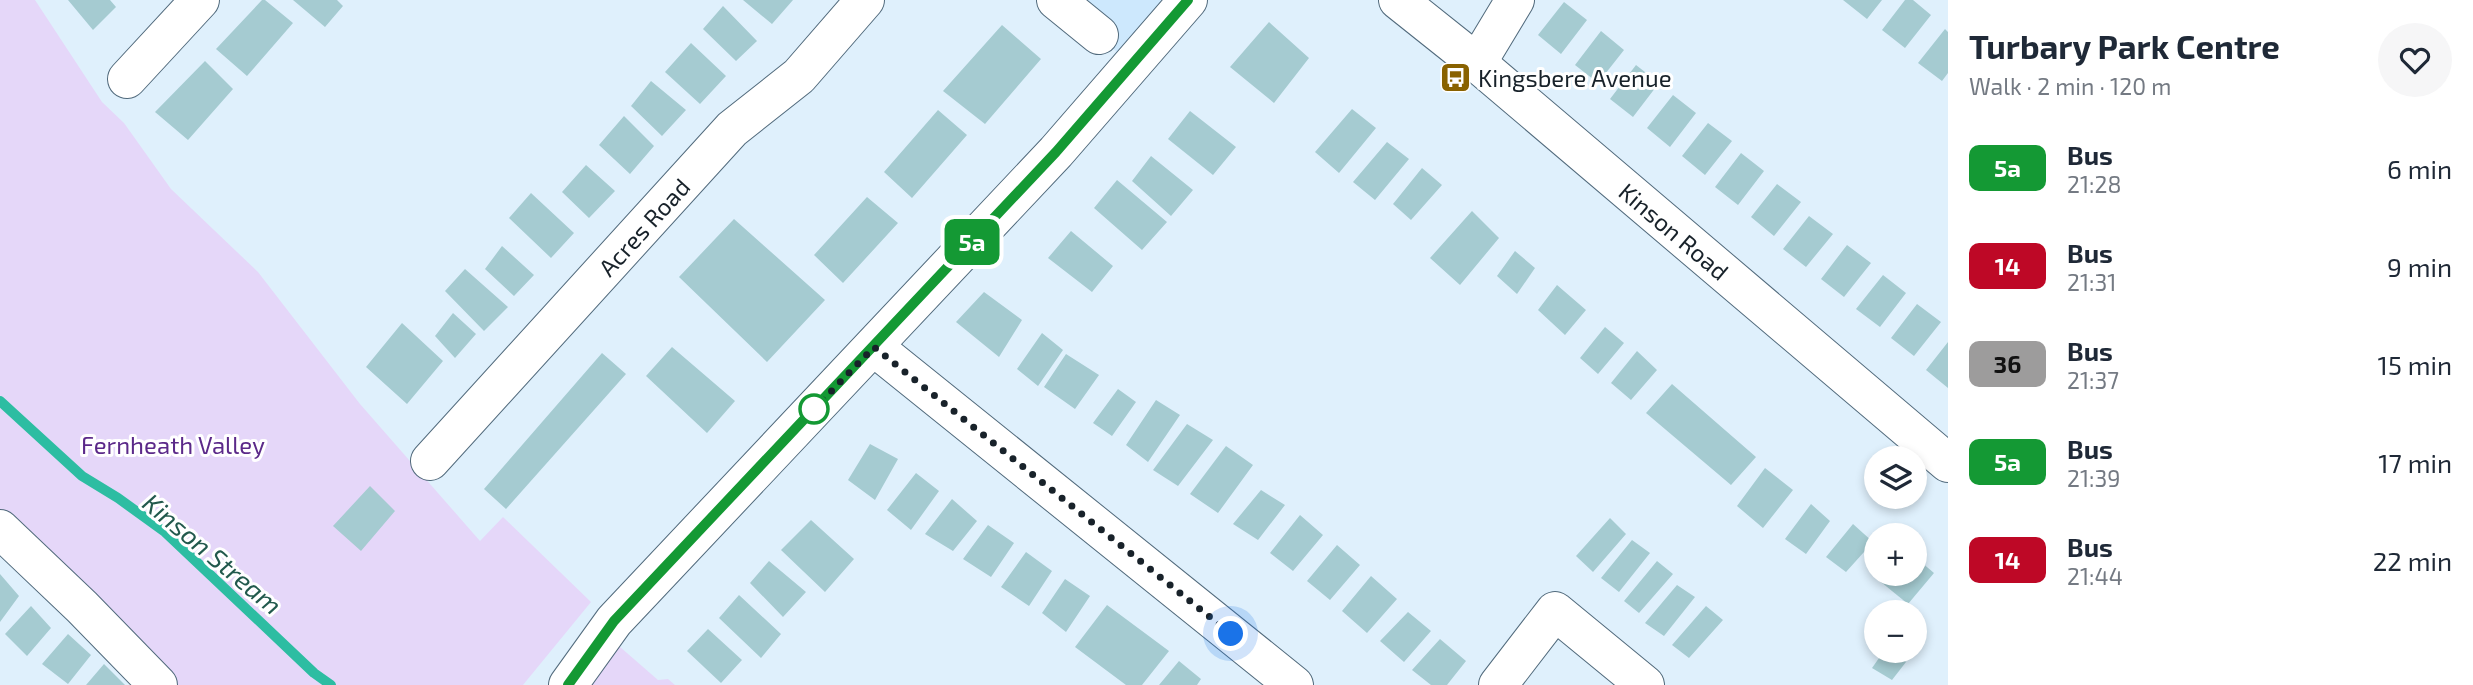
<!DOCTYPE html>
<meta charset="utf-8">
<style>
body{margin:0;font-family:"Exo 2",sans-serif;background:#f6f6f7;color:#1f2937;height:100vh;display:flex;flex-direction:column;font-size:26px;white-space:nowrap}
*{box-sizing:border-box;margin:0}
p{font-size:23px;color:#747a83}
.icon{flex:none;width:38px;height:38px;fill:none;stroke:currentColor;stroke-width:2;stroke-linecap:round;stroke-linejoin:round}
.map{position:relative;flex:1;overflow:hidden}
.panel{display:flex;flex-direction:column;background:#fff;width:525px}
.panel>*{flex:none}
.badge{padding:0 14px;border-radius:10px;font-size:24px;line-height:46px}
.fabs{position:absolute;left:1864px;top:446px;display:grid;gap:14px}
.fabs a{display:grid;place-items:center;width:63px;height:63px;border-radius:50%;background:#fff;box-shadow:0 4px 10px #0003;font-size:35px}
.you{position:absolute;width:35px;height:35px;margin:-18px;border:5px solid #fff;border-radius:50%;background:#1a73e8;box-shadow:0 0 0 10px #1a73e833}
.map>.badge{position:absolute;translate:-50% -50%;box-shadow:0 0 0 4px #fff}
.round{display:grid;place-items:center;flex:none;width:74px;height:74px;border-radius:37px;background:#f6f6f7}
.head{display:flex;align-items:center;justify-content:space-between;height:119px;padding:0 21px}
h1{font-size:33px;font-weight:700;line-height:52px}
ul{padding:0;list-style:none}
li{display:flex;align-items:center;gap:21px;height:98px;padding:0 21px}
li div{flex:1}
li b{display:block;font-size:26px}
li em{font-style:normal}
li .badge{min-width:77px;font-weight:700;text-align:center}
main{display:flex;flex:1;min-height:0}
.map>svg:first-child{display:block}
.built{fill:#cde8fd}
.green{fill:#e5d7f9}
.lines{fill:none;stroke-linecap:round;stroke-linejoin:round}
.stream{stroke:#2dbda2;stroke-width:10}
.building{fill:#a5cbd1}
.minor-casing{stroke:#516a7c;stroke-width:40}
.minor{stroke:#fff;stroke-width:38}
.line-casing{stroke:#fff;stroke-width:16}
.line{stroke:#149934;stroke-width:10}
.walk{stroke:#18222a;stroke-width:7;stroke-dasharray:0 12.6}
.stop-dot{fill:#fff;stroke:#149934;stroke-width:3.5}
.labels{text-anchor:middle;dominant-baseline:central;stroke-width:6;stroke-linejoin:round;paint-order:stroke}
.poi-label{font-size:24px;fill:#18222a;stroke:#fff;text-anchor:start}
.street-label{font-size:24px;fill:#18222a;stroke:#fff}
.park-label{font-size:24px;fill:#5b2989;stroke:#fff}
.water-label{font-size:26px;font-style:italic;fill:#22594d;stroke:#fff}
</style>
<main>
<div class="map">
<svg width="1948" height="685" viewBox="0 0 1948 685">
<rect width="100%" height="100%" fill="#dff0fc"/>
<path class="built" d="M 1056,0 L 1186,0 L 1131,64 Z"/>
<path class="green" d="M 0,0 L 35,0 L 102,102 L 124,123 L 171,189 L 258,272 L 360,404 L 480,541 L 503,517 L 591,602 L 523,685 L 178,685 L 0,514 Z
M 604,633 L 658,680 L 668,679 L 675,685 L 568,685 Z"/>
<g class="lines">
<path class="stream" d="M 0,401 L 82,476 L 118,498 L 165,532 L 314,673 L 331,685"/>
</g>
<path class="building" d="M 68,0 L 110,0 L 116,7 L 93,30 Z
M 262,0 L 265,0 L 293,23 L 247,76 L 216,49 Z
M 293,0 L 337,0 L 343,6 L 325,27 Z
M 743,0 L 793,0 L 772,24 Z
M 1843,0 L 1882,0 L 1867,19 Z
M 1905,0 L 1913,0 L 1931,15 L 1905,48 L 1882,30 Z
M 1564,2 L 1587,20 L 1561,54 L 1538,35 Z
M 723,6 L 757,41 L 736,61 L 703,29 Z
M 1269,22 L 1309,58 L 1274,103 L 1230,67 Z
M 1002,25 L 1041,59 L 985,124 L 943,91 Z
M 1945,29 L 1948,32 L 1948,73 L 1942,81 L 1918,63 Z
M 1601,31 L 1624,50 L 1598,83 L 1575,65 Z
M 691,43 L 726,76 L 700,104 L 665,72 Z
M 205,61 L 233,89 L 188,140 L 155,112 Z
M 1636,65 L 1659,83 L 1633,117 L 1610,99 Z
M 651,81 L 686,110 L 662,136 L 631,106 Z
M 1673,95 L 1696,113 L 1670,147 L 1647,128 Z
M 1352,109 L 1376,128 L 1339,173 L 1315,152 Z
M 938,110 L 967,135 L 912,198 L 884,172 Z
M 1190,111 L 1236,147 L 1213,175 L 1168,139 Z
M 624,116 L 654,146 L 630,174 L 599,145 Z
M 1708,123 L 1732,141 L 1705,175 L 1682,156 Z
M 1387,142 L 1409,159 L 1375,200 L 1353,182 Z
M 1741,153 L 1764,171 L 1738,205 L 1715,187 Z
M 1151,156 L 1193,190 L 1171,216 L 1132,181 Z
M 586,165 L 615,191 L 589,218 L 562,192 Z
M 1422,168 L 1442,185 L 1411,220 L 1393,204 Z
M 1117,180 L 1167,222 L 1142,250 L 1094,208 Z
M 1777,184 L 1801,202 L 1774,236 L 1751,217 Z
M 531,193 L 574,233 L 551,258 L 509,218 Z
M 867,197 L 898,223 L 843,283 L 814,255 Z
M 1472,211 L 1499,238 L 1460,285 L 1430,258 Z
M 1809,216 L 1833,234 L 1806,267 L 1783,249 Z
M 734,219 L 825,300 L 767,362 L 679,277 Z
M 1071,231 L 1113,266 L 1092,292 L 1048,258 Z
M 1847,245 L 1871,263 L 1844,297 L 1821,279 Z
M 502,246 L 534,275 L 514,296 L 485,269 Z
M 1515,251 L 1535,268 L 1517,294 L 1497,276 Z
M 465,269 L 508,307 L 484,331 L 445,291 Z
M 1883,275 L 1906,293 L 1880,327 L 1856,309 Z
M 1557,285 L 1586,310 L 1565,335 L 1538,310 Z
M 984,292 L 1022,320 L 999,357 L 956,322 Z
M 1917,304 L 1941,322 L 1914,356 L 1891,338 Z
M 453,313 L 476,334 L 455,358 L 435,336 Z
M 402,323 L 443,361 L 407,404 L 366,367 Z
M 1605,327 L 1624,343 L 1598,374 L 1580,358 Z
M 1042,333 L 1063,350 L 1038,386 L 1017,369 Z
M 1948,342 L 1948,388 L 1926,370 Z
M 672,347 L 735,401 L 707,433 L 646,376 Z
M 1637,351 L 1657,370 L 1631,400 L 1611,383 Z
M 602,353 L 626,374 L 506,509 L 484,489 Z
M 1066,354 L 1099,375 L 1075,409 L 1044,387 Z
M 1672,384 L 1756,457 L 1731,485 L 1646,413 Z
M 1118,389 L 1136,402 L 1112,436 L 1093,423 Z
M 1156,400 L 1180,415 L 1148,462 L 1126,445 Z
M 1187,424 L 1213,440 L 1178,486 L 1153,470 Z
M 870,444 L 898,459 L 875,500 L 848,480 Z
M 1226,446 L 1253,465 L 1218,513 L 1190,494 Z
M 1765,468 L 1793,490 L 1763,528 L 1737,506 Z
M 916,473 L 939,491 L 911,530 L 887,510 Z
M 370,486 L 395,511 L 361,551 L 333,526 Z
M 1261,490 L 1285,505 L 1258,540 L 1233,524 Z
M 952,499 L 977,521 L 953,551 L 925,534 Z
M 1811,504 L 1830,521 L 1806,554 L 1785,539 Z
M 1300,515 L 1323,535 L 1293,571 L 1270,553 Z
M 1610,518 L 1626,534 L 1593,572 L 1576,556 Z
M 811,520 L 854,559 L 825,592 L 781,550 Z
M 1853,524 L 1873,542 L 1846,572 L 1826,557 Z
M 988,525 L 1014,543 L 991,577 L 963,559 Z
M 1632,540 L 1650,553 L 1619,592 L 1601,578 Z
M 1337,545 L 1360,565 L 1330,600 L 1307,581 Z
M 1026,552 L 1052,571 L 1029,606 L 1001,587 Z
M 1914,556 L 1934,573 L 1908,604 L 1876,578 L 1880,574 L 1914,574 Z
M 769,561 L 806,592 L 783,617 L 750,583 Z
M 1657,561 L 1673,574 L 1639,613 L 1624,601 Z
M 0,574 L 19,596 L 0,622 Z
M 1371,576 L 1397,599 L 1367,633 L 1342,611 Z
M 1065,579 L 1090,596 L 1066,632 L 1042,613 Z
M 1677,585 L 1695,597 L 1664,636 L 1645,623 Z
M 739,595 L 781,634 L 761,658 L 719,618 Z
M 1107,605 L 1169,651 L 1142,685 L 1126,685 L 1075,647 Z
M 31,606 L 51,628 L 27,656 L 5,634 Z
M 1706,606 L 1723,620 L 1689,658 L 1672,645 Z
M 1408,612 L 1431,631 L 1404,662 L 1380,641 Z
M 708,629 L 742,660 L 721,683 L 687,651 Z
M 68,634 L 91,655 L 68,684 L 42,664 Z
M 1440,639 L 1466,661 L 1447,685 L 1431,685 L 1412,670 Z
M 1884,651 L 1892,651 L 1906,662 L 1892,680 L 1872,668 Z
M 1179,661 L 1201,679 L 1197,685 L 1159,685 Z
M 104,664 L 125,685 L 86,685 Z"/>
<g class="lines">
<defs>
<g id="minor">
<path d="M 1056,0 L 1099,35"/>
<path id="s1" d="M 1398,0 L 1477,63 L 1948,463"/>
<path d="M 1477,63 L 1515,0"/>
<path d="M 127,79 L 200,0"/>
<path d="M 874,347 L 1294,685"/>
<path id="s2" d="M 430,461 L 732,129 L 799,76 L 865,0"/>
<path d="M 0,529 L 82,607 L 158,685"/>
<path d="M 568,685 L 614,621 L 1056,152 L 1188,0"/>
<path d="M 1498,685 L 1555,611 L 1645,685"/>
</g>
</defs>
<use href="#minor" class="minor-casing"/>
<use href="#minor" class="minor"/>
</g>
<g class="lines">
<defs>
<path id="line" d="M 568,685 L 614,621 L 1056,152 L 1188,0"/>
</defs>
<use href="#line" class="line-casing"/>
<use href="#line" class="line"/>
<path class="walk" d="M 814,409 L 874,347 L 1231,634"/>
</g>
<defs>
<symbol id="bus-square" viewBox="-11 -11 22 22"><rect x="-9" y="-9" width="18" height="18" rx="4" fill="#896200" stroke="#fff"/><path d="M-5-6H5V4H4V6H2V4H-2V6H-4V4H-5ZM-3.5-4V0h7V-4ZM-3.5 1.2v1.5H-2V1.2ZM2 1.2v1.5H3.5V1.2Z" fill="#fff"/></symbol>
</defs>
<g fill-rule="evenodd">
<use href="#bus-square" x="1438" y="60" width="35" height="35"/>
</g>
<circle class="stop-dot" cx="814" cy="409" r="14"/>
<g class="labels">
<g class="poi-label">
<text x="1478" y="77">Kingsbere Avenue</text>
</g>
<g class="street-label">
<text stroke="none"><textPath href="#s2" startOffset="317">Acres Road</textPath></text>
<text stroke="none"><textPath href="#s1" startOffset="360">Kinson Road</textPath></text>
</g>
<g class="park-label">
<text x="173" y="444">Fernheath Valley</text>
</g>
<g class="water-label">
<text transform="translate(213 553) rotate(40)">Kinson Stream</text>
</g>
</g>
</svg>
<div class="fabs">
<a><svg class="icon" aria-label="layers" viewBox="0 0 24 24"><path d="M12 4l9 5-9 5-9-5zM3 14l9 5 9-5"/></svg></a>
<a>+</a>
<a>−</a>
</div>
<div class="you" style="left:1231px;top:634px"></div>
<b class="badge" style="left:972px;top:242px;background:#149934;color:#fff">5a</b>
</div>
<section class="panel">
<div class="head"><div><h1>Turbary Park Centre</h1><p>Walk · 2 min · 120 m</p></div><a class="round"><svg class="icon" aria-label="heart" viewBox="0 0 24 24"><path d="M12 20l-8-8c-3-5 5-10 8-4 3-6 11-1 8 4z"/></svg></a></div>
<ul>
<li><span class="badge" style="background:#149934;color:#fff">5a</span><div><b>Bus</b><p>21:28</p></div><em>6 min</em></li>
<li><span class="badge" style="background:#be0826;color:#fff">14</span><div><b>Bus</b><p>21:31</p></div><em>9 min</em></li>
<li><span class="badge" style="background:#9d9c9c;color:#111">36</span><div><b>Bus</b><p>21:37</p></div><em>15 min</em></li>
<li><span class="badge" style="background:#149934;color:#fff">5a</span><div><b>Bus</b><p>21:39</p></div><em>17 min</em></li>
<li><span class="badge" style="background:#be0826;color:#fff">14</span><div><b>Bus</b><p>21:44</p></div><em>22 min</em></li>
</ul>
</section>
</main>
